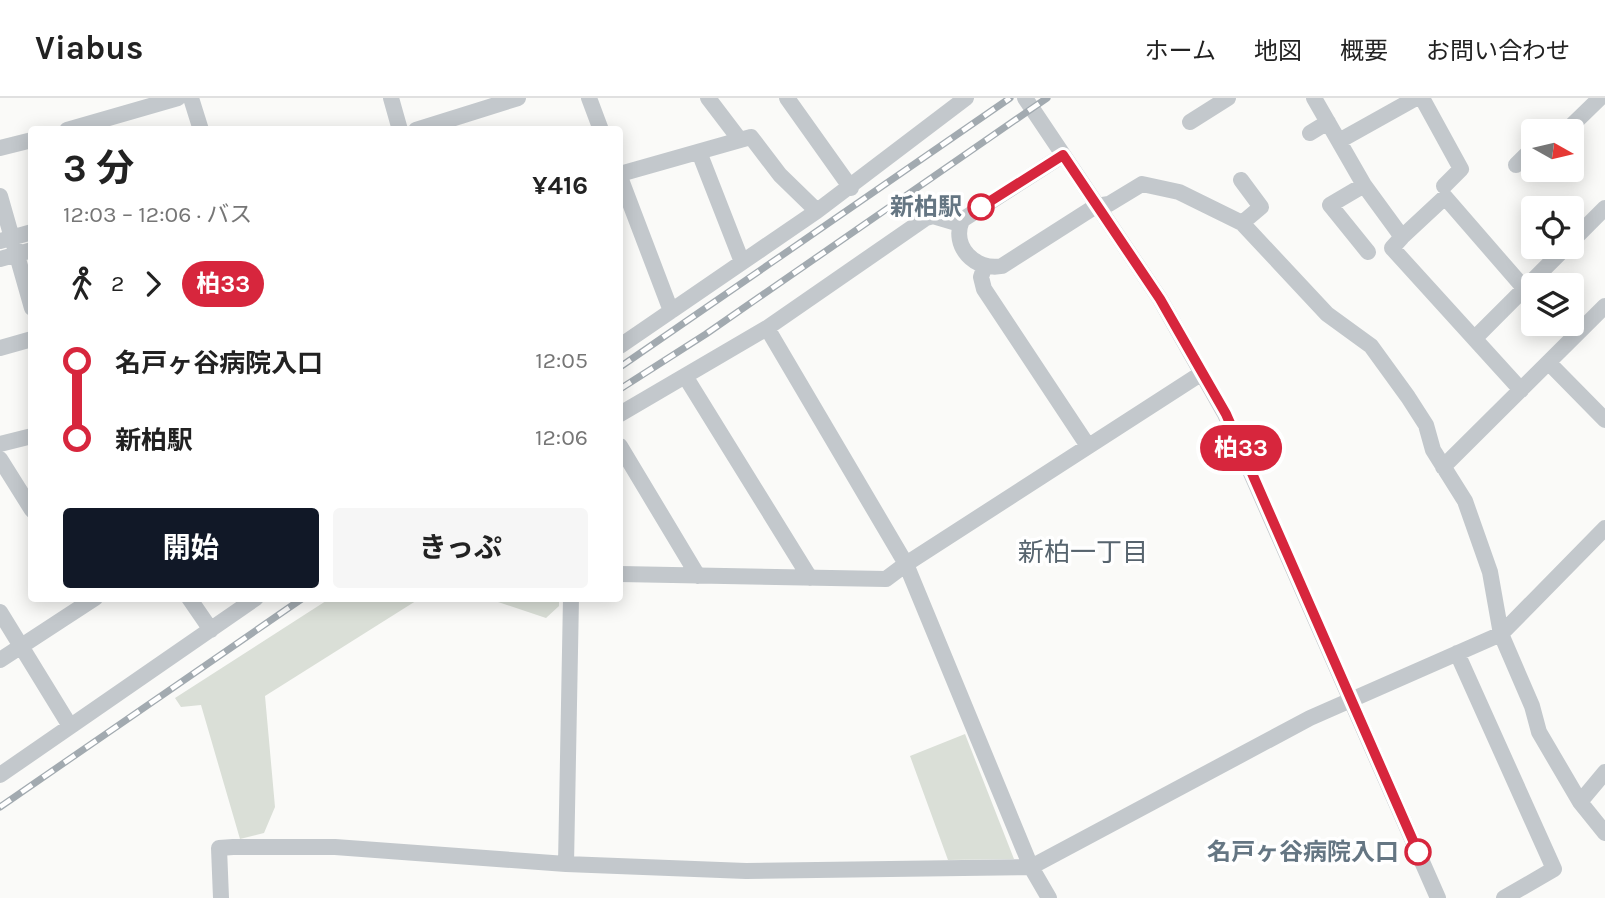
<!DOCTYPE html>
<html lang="ja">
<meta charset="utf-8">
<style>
body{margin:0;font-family:Karla,"Noto Sans JP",sans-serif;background:#f6f6f6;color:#222;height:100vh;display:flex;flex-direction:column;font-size:26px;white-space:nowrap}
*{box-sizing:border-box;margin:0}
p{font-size:23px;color:#767676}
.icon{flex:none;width:38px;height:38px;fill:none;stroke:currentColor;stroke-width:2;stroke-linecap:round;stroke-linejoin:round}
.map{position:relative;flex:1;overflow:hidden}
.sheet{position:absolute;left:28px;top:28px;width:595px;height:476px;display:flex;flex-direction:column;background:#fff;border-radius:7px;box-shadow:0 4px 18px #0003}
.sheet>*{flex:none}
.badge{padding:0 14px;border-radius:23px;font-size:24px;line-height:46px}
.needle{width:46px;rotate:98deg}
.buttons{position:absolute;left:1521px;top:21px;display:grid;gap:14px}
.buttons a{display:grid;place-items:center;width:63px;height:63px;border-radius:7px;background:#fff;box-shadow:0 4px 18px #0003;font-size:35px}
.map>.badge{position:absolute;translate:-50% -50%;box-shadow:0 0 0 4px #fff}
.legs{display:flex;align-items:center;gap:10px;height:77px;padding:0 35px;font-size:23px}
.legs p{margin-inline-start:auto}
.head{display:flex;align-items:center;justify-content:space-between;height:119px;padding:0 35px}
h1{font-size:38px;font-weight:700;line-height:52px}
.cta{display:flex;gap:14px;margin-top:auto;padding:14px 35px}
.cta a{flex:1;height:80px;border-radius:7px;background:#111827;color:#fff;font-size:28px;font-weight:700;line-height:80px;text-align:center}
.cta a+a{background:#f6f6f6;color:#222}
ul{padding:0 35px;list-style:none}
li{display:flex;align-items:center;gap:24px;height:77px;font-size:26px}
li i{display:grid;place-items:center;width:10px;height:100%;margin:0 9px;background:currentColor}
li i::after{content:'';width:18px;height:18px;margin:-9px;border:5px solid;border-radius:50%;background:#fff}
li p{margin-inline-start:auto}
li:first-child i{background:linear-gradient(#0000 50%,currentColor 0)}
li:last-child i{background:linear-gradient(currentColor 50%,#0000 0)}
header{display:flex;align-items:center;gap:42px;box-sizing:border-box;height:98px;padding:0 35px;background:#fff;border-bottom:2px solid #e0e0e0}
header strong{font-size:33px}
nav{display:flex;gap:38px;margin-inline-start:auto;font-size:24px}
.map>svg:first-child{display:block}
.green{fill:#dadfd7}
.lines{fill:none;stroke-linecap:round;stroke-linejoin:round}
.minor{stroke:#c3c8cc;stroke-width:16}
.rail-casing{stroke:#a2aab0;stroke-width:7}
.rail{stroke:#fff;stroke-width:4.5;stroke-dasharray:13;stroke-linecap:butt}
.line-1-casing{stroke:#fff;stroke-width:16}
.line-1{stroke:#d7263d;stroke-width:10}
.stop-1-dot{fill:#fff;stroke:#d7263d;stroke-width:3.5}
.labels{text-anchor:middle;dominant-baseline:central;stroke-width:7;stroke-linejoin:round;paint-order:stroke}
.stop-label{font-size:24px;font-weight:bold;fill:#657683;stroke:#fff;text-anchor:end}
.neighbourhood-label{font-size:26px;fill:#57646e;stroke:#fff}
</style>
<header>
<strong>Viabus</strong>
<nav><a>ホーム</a><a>地図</a><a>概要</a><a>お問い合わせ</a></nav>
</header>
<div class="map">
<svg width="1605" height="800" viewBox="0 0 1605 800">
<rect width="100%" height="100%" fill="#fafaf8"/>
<path class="green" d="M 329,501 L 419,501 L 265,598 L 275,709 L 264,735 L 240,741 L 201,607 L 181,609 L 175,600 Z
M 489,501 L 559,501 L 559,508 L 546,520 Z
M 965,636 L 1014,761 L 948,762 L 910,658 Z"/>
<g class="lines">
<path class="minor" d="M 191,0 L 201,32
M 391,0 L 400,32
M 589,0 L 601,32
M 708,0 L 740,42 L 751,39 L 780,77 L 817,113 L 966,0
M 787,0 L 851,90
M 1025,0 L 1160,201 L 1225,316 L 1438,800
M 1314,0 L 1364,87 L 1402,139 L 1445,99 L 1524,190
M 1422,0 L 1461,71 L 1444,88
M 1190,24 L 1228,0
M 67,32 L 178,0
M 416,32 L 518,0
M 1566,33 L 1600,0
M 1310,35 L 1328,24
M 1339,43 L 1416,0
M 0,50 L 32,42
M 699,54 L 742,164
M 1063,57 L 962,122 C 951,149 975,173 1002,168 L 1096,108 L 1109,106 L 1142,86 L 1179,94 L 1242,125 L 1327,216 L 1371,248 L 1408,299 L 1426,327 L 1433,352 L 1465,403 L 1490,474 L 1501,536 L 1532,608 L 1539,634 L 1580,704 L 1605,735
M 1516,67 L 1533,50
M 620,76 L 740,42
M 620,79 L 671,213
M 1241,82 L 1261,109 L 1242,125
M 1364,87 L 1330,107 L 1368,154
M 0,98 L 32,210
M 960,126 L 933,118 L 926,120 L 767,230 L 906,466 L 1202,275
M 1402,139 L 1392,150 L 1521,292
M 0,143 L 32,134
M 1572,143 L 1605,110
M 0,161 L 32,152
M 984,170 L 981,179 L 984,191 L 1088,348
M 1475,240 L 1566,149
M 620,248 L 817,113
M 0,250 L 32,241
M 1549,265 L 1605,322
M 685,278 L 810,480
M 620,316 L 767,230
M 0,346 L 32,338
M 620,348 L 698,478
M 0,361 L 32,412
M 1443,369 L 1605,208
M 620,476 L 886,481 L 906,466 L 1031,769 L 1049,800
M 189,500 L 211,532
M 0,514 L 70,628
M 1457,555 L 1554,771 L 1504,800
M 0,562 L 95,500
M 0,677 L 256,500
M 1580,704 L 1605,674
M 566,766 L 571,500
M 221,800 L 219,750 L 233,749 L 335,749 L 566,766 L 746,773 L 1031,769 L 1310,620 L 1501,536 L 1605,430"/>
<defs>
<path id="rail" d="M 620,269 L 1010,0
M 620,291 L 706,236 L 1047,0
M 0,709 L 303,500"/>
</defs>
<use href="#rail" class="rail-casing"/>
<use href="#rail" class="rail"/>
</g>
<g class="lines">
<defs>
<path id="line-1" d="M 981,109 L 1063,57 L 1160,201 L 1226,316 L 1418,754"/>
</defs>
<use href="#line-1" class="line-1-casing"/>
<use href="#line-1" class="line-1"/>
</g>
<g class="stop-1-dot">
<circle cx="981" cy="109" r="12"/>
<circle cx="1418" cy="754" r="12"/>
</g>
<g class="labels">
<g class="stop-label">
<text x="962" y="109">新柏駅</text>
<text x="1399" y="754">名戸ヶ谷病院入口</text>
</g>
<g class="neighbourhood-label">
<text x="1083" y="454">新柏一丁目</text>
</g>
</g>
</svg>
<div class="buttons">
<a><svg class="needle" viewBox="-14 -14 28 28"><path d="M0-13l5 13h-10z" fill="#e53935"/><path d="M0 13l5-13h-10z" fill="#767676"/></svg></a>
<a><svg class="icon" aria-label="locate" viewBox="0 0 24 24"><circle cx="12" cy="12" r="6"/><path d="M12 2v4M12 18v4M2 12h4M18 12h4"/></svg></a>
<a><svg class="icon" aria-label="layers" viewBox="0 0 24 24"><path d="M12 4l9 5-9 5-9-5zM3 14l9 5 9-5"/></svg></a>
</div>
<b class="badge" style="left:1241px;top:350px;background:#d7263d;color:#fff">柏33</b>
<section class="sheet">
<div class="head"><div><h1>3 分</h1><p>12:03 – 12:06 · バス</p></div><b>¥416</b></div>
<div class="legs"><svg class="icon" aria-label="walk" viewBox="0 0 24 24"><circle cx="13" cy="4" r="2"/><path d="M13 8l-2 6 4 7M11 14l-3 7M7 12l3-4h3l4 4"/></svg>2<svg class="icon" aria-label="forward" viewBox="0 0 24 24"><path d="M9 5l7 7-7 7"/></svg><b class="badge" style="background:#d7263d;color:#fff">柏33</b></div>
<ul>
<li><i style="color:#d7263d"></i><b>名戸ヶ谷病院入口</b><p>12:05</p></li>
<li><i style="color:#d7263d"></i><b>新柏駅</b><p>12:06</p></li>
</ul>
<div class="cta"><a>開始</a><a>きっぷ</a></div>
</section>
</div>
